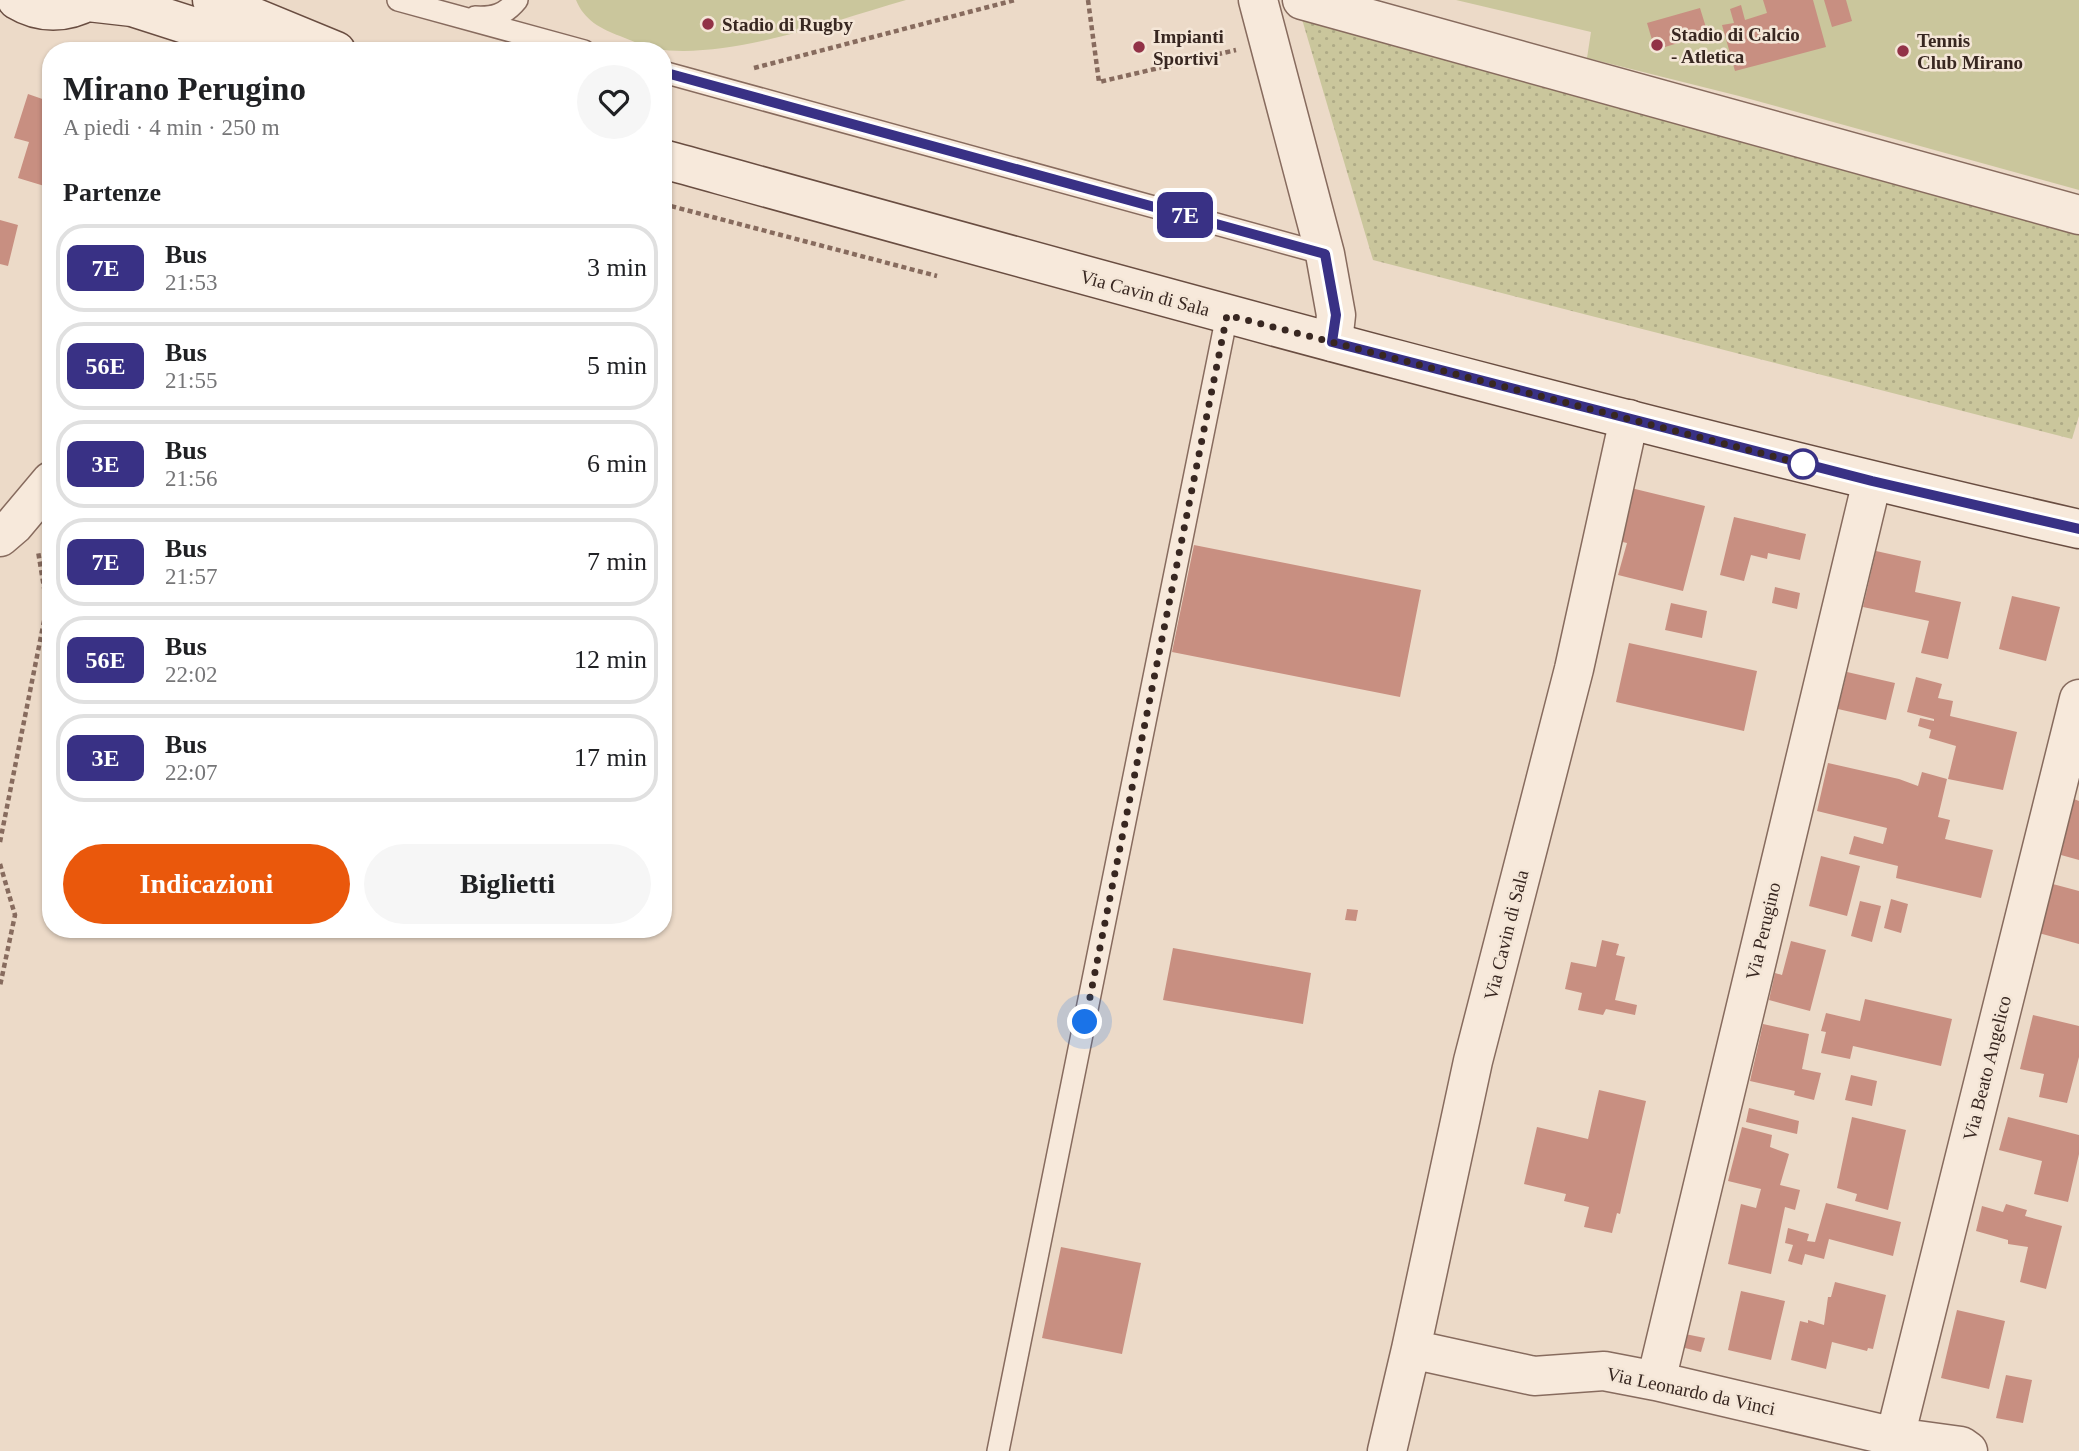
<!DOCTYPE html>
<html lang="it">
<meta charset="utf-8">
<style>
body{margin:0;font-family:Georgia,serif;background:#f6f6f6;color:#202124;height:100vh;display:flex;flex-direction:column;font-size:26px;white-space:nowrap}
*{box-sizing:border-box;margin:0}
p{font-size:23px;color:#757577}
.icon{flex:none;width:38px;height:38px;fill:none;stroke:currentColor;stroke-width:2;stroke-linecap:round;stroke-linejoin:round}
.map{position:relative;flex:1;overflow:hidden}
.sheet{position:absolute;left:42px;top:42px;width:630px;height:896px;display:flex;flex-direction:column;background:#fff;border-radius:28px;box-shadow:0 2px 5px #0004}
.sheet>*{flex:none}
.badge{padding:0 14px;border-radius:10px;font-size:24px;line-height:46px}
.you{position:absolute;width:35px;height:35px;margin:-18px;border:5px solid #fff;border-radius:50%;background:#1a73e8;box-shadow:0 0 0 10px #1a73e833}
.map>.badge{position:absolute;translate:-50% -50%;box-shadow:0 0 0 4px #fff}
h2{padding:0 21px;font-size:26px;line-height:63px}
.round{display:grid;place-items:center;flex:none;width:74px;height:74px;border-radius:37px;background:#f6f6f6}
.headline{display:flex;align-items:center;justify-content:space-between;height:119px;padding:0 21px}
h1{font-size:33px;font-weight:600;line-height:52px}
.cta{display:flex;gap:14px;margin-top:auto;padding:14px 21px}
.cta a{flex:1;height:80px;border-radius:42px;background:#ea580c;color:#fff;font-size:28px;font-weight:600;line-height:80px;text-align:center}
.cta a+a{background:#f6f6f6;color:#202124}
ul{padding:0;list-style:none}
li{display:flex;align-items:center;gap:21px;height:88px;margin:0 14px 10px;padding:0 7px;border:4px solid #e0e0e0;border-radius:28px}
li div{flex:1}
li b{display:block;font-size:26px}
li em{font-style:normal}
li .badge{min-width:77px;font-weight:700;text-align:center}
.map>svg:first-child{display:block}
.grass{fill:url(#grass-dots)}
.garden{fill:#cac69c}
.building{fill:#c88f81}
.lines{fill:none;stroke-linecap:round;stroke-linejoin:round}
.lane-casing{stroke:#876b5e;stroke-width:24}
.street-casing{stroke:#876b5e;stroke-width:41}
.secondary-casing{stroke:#694d41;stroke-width:41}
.path{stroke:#876b5e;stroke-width:4.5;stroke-dasharray:5 3.5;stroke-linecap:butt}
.lane{stroke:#f7e9db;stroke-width:21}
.street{stroke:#f7e9db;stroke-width:38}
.secondary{stroke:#f7e9db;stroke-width:38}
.line-casing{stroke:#fff;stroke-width:16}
.line{stroke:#393185;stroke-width:10}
.walk{stroke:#382721;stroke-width:7;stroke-dasharray:0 12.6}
.poi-dot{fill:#923247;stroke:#f4e6d7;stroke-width:2.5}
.stop-dot{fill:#fff;stroke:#393185;stroke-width:3.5}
.labels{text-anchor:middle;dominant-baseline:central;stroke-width:5;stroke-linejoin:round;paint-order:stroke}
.poi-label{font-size:19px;font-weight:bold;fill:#382721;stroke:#f4e6d7;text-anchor:start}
.street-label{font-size:19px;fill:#382721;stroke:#f4e6d7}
</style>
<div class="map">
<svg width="2079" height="1451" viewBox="0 0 2079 1451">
<defs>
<pattern id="grass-dots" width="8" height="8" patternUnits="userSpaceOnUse" patternTransform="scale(1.75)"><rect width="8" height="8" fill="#cac69c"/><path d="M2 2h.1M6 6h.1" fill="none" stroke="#aeaa86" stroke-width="1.8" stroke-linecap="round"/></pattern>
</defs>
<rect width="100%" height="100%" fill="#ecdac8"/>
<path class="grass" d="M 1299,9 L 2079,216 L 2079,416 L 2072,439 L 1373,260 Z"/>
<path class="garden" d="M 576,0 L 906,0 C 832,21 731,60 655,49 C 644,47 631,40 620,36 C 601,29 584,20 576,0 Z
M 1456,0 L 2079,0 L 2079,190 L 1739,96 L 1587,58 L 1591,32 Z"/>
<path class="building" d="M 1763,0 L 1813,0 L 1826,47 L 1735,71 L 1722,25 L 1734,23 L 1730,9 L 1741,5 L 1745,20 L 1767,13 Z
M 1824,0 L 1846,0 L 1852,21 L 1832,27 Z
M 1700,8 L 1708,34 L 1655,50 L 1647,23 Z
M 28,94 L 51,102 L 51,188 L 18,178 L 29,142 L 14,138 Z
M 0,220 L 18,225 L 8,266 L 0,264 Z
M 1631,488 L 1705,506 L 1683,591 L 1618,575 L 1627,543 L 1618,541 Z
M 1734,517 L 1806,534 L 1800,560 L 1768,553 L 1767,559 L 1751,555 L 1744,581 L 1720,575 Z
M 1194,545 L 1421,590 L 1400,697 L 1172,652 Z
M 1876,551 L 1921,561 L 1915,592 L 1961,602 L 1948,659 L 1921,653 L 1929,621 L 1863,607 Z
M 1775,587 L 1800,593 L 1797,609 L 1772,603 Z
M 2012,596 L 2060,607 L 2046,661 L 1999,649 Z
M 1671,603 L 1707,611 L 1702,638 L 1665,630 Z
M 1629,643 L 1757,671 L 1744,731 L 1616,702 Z
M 1847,672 L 1895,683 L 1886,720 L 1838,709 Z
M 1916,677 L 1942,684 L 1938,698 L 1953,701 L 1950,716 L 2017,732 L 2003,790 L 1948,779 L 1956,746 L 1929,738 L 1931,730 L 1918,726 L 1920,718 L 1934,721 L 1934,719 L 1907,712 Z
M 1828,763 L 1899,779 L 1918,786 L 1922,772 L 1947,779 L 1938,817 L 1950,820 L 1945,839 L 1993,850 L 1981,898 L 1896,878 L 1898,866 L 1849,854 L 1854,836 L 1883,844 L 1887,828 L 1817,811 Z
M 2074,799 L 2079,801 L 2079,860 L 2061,855 Z
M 1821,856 L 1860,866 L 1847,916 L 1809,906 Z
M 2049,883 L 2079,891 L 2079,944 L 2035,932 Z
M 1891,899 L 1908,904 L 1901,933 L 1884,928 Z
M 1860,901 L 1881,906 L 1872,942 L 1851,936 Z
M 1347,909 L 1358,910 L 1356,921 L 1345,920 Z
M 1602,940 L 1619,944 L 1616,955 L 1625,957 L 1615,1000 L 1637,1005 L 1635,1015 L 1606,1009 L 1603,1015 L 1578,1010 L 1582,993 L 1565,989 L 1571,962 L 1596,967 Z
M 1791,941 L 1826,950 L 1810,1011 L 1769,1000 L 1775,973 L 1782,975 Z
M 1173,948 L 1311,973 L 1303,1024 L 1163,1000 Z
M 1865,999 L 1952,1019 L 1941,1066 L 1853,1046 L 1850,1059 L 1821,1053 L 1826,1032 L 1821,1031 L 1826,1013 L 1860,1021 Z
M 2033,1015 L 2079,1026 L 2079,1057 L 2067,1103 L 2039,1097 L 2044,1074 L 2020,1069 Z
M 1763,1024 L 1809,1034 L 1802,1069 L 1821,1073 L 1814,1100 L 1794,1095 L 1795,1091 L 1750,1081 Z
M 1851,1075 L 1877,1081 L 1872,1106 L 1845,1100 Z
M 1599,1090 L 1646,1101 L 1620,1214 L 1617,1213 L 1612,1233 L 1584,1227 L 1589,1207 L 1564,1201 L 1566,1194 L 1524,1184 L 1537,1127 L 1588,1139 Z
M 1749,1108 L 1799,1121 L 1797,1134 L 1746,1122 Z
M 1852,1117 L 1906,1130 L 1888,1210 L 1855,1201 L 1857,1194 L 1837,1188 Z
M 2008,1117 L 2079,1135 L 2079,1154 L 2068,1202 L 2034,1194 L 2042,1161 L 1999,1150 Z
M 1742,1127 L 1772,1135 L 1770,1147 L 1789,1154 L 1780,1185 L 1800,1190 L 1795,1210 L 1785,1207 L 1771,1274 L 1728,1264 L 1741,1204 L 1756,1208 L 1761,1189 L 1728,1181 Z
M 1826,1203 L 1901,1222 L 1893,1256 L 1829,1239 L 1824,1259 L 1805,1254 L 1802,1265 L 1788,1261 L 1793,1245 L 1785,1243 L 1788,1228 L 1809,1234 L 1807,1241 L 1815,1242 Z
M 2006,1204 L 2027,1210 L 2025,1216 L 2062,1226 L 2046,1289 L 2020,1282 L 2028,1247 L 2008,1244 L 2008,1240 L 1976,1231 L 1982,1206 L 2003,1212 Z
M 1061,1247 L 1141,1263 L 1122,1354 L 1042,1338 Z
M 1835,1282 L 1886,1295 L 1873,1349 L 1868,1348 L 1867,1351 L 1832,1342 L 1826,1369 L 1791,1360 L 1800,1321 L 1808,1323 L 1808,1320 L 1824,1325 L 1828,1297 L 1831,1297 Z
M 1741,1291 L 1785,1301 L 1771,1360 L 1728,1350 Z
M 1957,1310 L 2005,1321 L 1989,1389 L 1941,1378 Z
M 1680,1333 L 1705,1338 L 1701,1352 L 1677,1346 Z
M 2006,1375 L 2032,1380 L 2023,1423 L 1996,1418 Z"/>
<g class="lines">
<defs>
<path id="lane" d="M 398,0 L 584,51
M 475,17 C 493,18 505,15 517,0
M 663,72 L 1325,254
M 998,1451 L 1227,315"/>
<path id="street" d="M 1258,0 L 1325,254 L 1336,315 L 1333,342
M 1302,0 L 2079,215
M 0,537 L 14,525 L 51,481
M 1411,1349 L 1534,1376 L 1604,1371 L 1656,1381 L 1895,1437 L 1961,1446 L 1968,1451
M 1656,1381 L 1872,481
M 1895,1437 L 2079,699
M 1387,1451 L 1411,1349 L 1473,1061 L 1574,669 L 1629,419"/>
<path id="secondary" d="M 17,0 C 40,14 66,14 90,0
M 212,0 L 336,51
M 88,2 L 132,7 L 269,51
M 663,159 C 1133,289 1603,420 2079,529"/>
</defs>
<use href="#lane" class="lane-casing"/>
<use href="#street" class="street-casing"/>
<use href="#secondary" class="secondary-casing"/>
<path class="path" d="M 1088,0 L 1099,82 L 1236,50
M 754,68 L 1015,0
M 663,204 L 937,276
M 0,842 L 47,606 L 38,551
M 0,864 L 15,915 L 0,986"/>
<use href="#lane" class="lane"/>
<use href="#street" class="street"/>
<use href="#secondary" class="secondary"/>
</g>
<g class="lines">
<defs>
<path id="line" d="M 663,72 L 1325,254 L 1336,315 L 1332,342 L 1872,481 L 2079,529"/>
</defs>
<use href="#line" class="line-casing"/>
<use href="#line" class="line"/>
<path class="walk" d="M 1085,1022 L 1227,315 L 1803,464"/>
</g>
<g class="poi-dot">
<circle cx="708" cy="24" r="7"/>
<circle cx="1657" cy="45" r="7"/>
<circle cx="1139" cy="47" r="7"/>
<circle cx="1903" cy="51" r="7"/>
</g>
<circle class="stop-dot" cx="1803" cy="464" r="14"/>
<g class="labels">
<g class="poi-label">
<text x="722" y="24">Stadio di Rugby</text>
<text x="1671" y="34">Stadio di Calcio<tspan x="1671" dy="22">- Atletica</tspan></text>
<text x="1153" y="36">Impianti<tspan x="1153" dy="22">Sportivi</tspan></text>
<text x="1917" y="40">Tennis<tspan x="1917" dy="22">Club Mirano</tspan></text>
</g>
<g class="street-label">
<text transform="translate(1145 293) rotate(15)">Via Cavin di Sala</text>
<text transform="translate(1763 931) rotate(-77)">Via Perugino</text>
<text transform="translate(1506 935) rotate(-76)">Via Cavin di Sala</text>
<text transform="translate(1987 1068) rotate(-76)">Via Beato Angelico</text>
<text transform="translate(1691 1391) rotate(12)">Via Leonardo da Vinci</text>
</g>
</g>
</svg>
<div class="you" style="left:1085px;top:1022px"></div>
<b class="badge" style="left:1185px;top:215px;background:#393185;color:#fff">7E</b>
<section class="sheet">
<div class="headline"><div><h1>Mirano Perugino</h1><p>A piedi · 4 min · 250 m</p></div><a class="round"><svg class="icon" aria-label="heart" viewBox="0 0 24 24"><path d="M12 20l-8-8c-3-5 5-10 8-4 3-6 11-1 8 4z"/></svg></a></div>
<h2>Partenze</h2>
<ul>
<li><span class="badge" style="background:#393185;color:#fff">7E</span><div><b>Bus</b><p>21:53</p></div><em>3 min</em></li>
<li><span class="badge" style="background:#393185;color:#fff">56E</span><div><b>Bus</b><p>21:55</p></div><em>5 min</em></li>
<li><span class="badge" style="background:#393185;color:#fff">3E</span><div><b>Bus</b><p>21:56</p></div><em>6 min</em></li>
<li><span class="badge" style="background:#393185;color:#fff">7E</span><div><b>Bus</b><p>21:57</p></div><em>7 min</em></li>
<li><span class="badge" style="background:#393185;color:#fff">56E</span><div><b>Bus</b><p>22:02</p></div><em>12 min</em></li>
<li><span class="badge" style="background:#393185;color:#fff">3E</span><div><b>Bus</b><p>22:07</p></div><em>17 min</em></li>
</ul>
<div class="cta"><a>Indicazioni</a><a>Biglietti</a></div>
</section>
</div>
